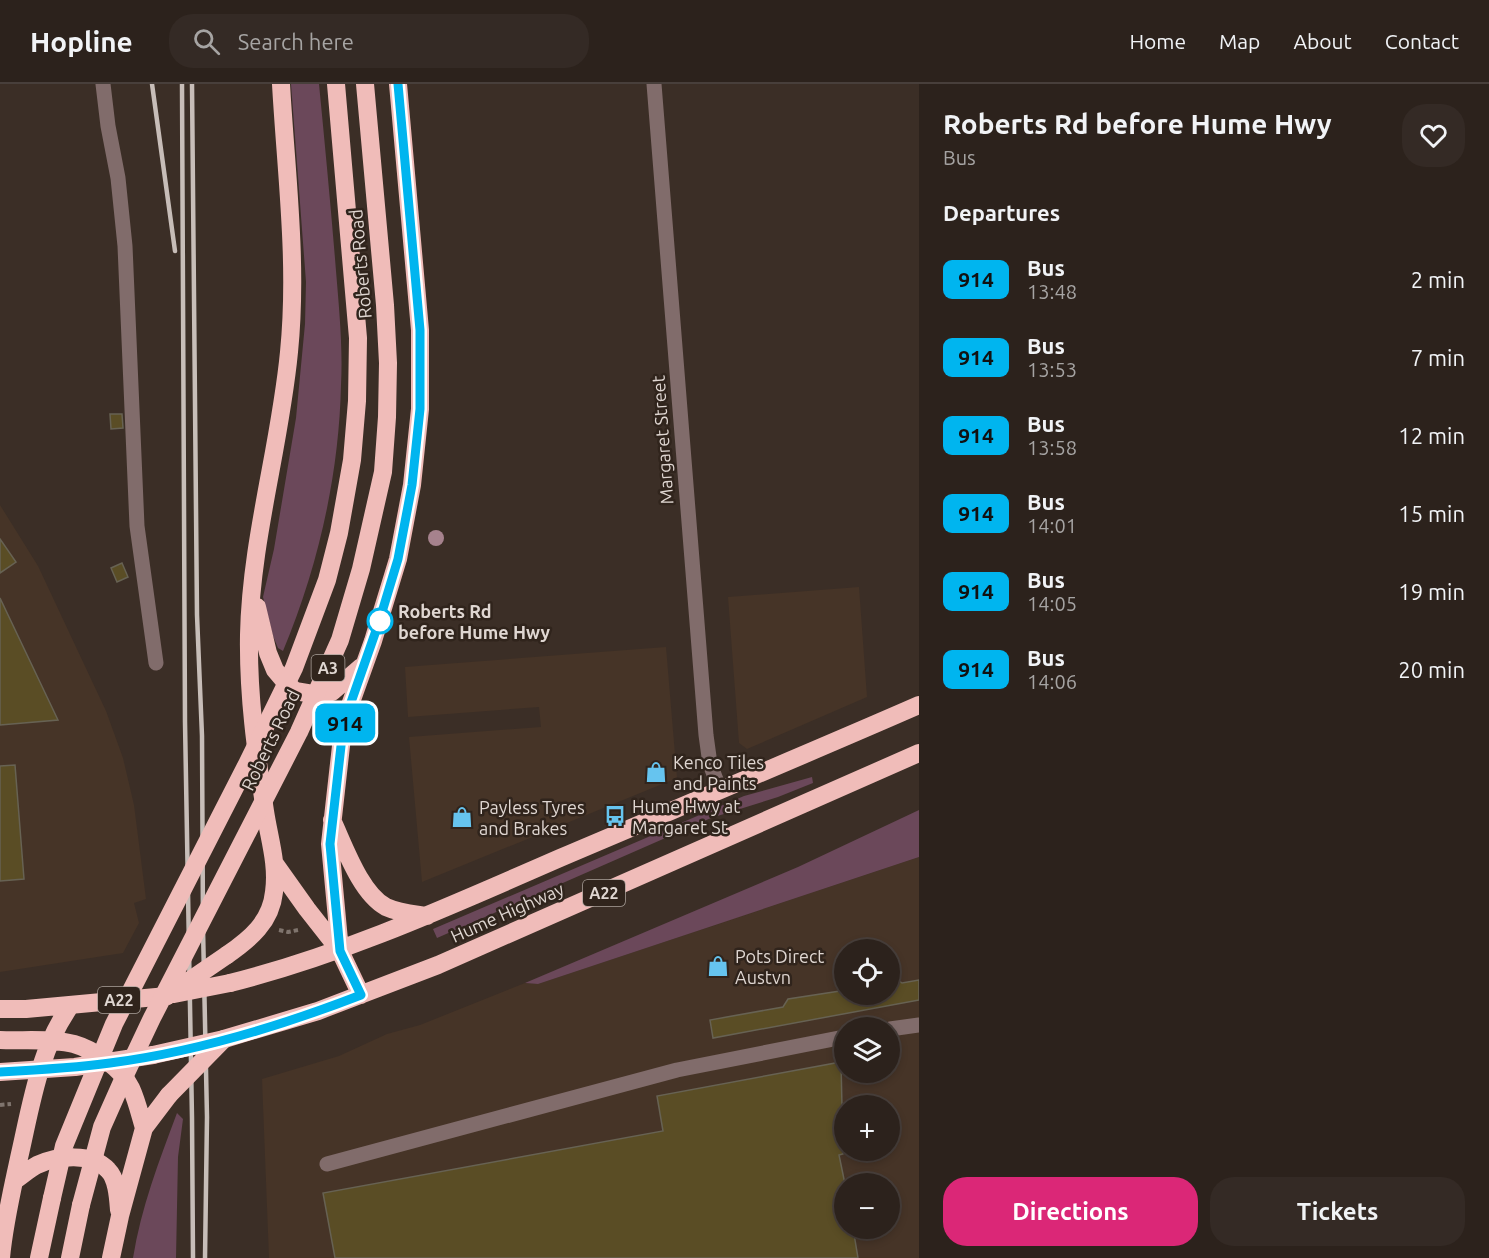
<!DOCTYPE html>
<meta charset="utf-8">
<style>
body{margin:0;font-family:Ubuntu,sans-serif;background:#342a25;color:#f1f3f6;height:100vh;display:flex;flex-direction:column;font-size:22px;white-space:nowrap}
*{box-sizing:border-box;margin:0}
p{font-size:20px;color:#a6a4a3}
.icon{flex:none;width:33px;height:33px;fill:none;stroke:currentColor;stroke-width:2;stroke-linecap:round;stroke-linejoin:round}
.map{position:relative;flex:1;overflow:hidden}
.drawer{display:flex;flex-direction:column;background:#2c221c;width:570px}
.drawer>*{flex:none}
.badge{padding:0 12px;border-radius:9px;font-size:21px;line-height:39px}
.controls{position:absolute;left:834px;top:855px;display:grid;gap:12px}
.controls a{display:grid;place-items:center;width:66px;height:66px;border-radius:50%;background:#2c221c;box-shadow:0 3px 9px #0003,0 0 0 2px #483f3b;font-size:30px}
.map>.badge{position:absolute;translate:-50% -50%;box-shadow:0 0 0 3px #fff}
h2{padding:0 24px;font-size:22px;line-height:54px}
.round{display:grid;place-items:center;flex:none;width:63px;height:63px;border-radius:24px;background:#342a25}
.summary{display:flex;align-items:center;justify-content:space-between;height:102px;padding:0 24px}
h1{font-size:28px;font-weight:600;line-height:45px}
.button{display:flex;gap:12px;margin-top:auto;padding:12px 24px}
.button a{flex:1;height:69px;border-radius:24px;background:#db2777;color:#fff;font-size:24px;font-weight:600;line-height:69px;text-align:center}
.button a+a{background:#342a25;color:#f1f3f6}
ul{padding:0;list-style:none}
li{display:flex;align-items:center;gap:18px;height:78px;padding:0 24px}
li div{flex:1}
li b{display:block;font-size:22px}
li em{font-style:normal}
li .badge{min-width:66px;font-weight:700;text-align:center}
header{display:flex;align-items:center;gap:36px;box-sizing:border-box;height:84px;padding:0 30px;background:#2c221c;border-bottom:2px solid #483f3b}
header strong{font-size:28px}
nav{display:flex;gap:33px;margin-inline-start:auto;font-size:21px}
.search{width:420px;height:54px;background:#342a25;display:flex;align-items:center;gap:15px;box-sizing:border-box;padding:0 21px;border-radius:24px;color:#a6a4a3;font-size:22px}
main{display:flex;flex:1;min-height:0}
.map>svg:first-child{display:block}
.built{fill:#463427;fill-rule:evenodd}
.green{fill:#6b485a}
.building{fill:#5a4d25;stroke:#676253;stroke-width:1.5}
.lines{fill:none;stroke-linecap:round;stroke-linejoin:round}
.path{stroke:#7f746d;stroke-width:4;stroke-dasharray:4.5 3;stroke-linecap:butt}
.minor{stroke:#816c6b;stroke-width:15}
.highway{stroke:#f0bcb9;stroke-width:18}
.rail{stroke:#c7bdb8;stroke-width:4.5}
.highway-bridge{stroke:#f0bcb9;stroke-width:18}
.tree{fill:#a6828d}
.line-casing{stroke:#fff;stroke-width:14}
.line{stroke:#00b5ef;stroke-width:9}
.stop-dot{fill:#fff;stroke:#00b5ef;stroke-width:3}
.labels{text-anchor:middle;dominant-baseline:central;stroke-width:5;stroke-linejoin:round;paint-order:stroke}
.shield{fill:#30241c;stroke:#aaa19b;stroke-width:1.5}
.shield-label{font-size:16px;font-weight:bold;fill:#dfd6d1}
.street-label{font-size:18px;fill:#dfd6d1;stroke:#30241c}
.stop-label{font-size:18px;font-weight:bold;fill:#dfd6d1;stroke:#30241c;text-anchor:start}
.poi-label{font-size:18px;fill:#dfd6d1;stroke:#30241c;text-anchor:start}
</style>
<header>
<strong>Hopline</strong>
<div class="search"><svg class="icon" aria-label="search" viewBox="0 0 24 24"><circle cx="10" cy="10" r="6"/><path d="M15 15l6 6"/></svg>Search here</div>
<nav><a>Home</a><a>Map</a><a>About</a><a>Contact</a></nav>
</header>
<main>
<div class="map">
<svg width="919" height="1174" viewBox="0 0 919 1174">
<rect width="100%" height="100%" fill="#3b2e26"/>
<path class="built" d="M 0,421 L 38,482 L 106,627 L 123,674 L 134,721 L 146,815 L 134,819 L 139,839 L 123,869 L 0,888 Z
M 859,503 L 867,613 L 747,665 L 739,659 L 728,513 Z
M 666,563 L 677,694 L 422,798 L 409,653 L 541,643 L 539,623 L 408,633 L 405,583 Z
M 919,773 L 919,1174 L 269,1174 L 262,995 L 339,972 L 387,950 L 420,941 L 525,899 L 538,900 ZM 844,866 L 890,866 L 890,910 L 844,910 ZM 844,944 L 890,944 L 890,988 L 844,988 ZM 844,1022 L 890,1022 L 890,1066 L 844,1066 ZM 844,1100 L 890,1100 L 890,1144 L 844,1144 Z"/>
<path class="green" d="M 291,0 L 319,0 C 325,62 331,124 336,187 C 339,224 343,263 341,301 C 339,392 318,483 283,567 L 278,564 L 273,552 L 263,513 L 274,465 L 296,334 L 305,240 L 306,198 Z
M 812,693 L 813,699 L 778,713 L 711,734 L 437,854 L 433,845 L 744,712 Z
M 919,726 L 919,773 L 538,900 L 525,899 L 798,783 Z
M 177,1029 L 183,1035 L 178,1073 L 176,1174 L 133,1174 C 141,1124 159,1077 177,1029 Z"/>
<path class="building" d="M 110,330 L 122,330 L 123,344 L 111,345 Z
M 0,455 L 16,478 L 0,489 Z
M 122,479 L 128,493 L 117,498 L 111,484 Z
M 0,514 L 58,636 L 0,641 Z
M 15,681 L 24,795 L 0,797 L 0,682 Z
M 894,893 L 902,899 L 919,896 L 919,916 L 713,954 L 710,936 L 783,923 L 788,915 L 840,907 L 844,901 L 844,910 L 890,910 L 890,894 Z
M 841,978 L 843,1070 L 839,1071 L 845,1100 L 844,1144 L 853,1144 L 858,1174 L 335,1174 L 323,1109 L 663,1047 L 657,1012 Z"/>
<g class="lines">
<path class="path" d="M 279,846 L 288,848 L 298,846
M 0,1021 L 11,1020"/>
<path class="minor" d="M 103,0 L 108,42 L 118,94 L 125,162 L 137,442 L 156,579
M 654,0 L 706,651 L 710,680 L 720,706
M 890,945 L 919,941
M 327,1080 L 677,986 L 844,953"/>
<path class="highway" d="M 257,523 L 268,569 L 275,586 L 286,599 L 295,607 L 319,611 L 332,608 L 361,583
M 332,736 C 344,761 360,809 386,823 C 399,829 414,830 427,832
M 275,780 L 307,825 L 340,867 L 361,911
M 340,867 L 330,760 L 342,653 L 349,624 L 373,557 L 398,475 L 412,401 L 420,325 L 420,246 L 398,0
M 227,871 C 250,855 271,838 274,808 C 278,780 269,754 265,727 C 256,668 248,611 249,551 C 251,455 280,363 289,268 C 298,179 286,89 281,0
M 230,899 C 345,870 452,821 560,774 C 680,723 800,673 919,621
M 0,925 L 26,925 L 167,912
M 224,955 L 318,927 L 438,881 L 919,669
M 0,956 C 24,957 51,954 74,960 C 95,966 122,985 131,1004 C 137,1017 140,1031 144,1044
M 0,988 L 75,983 L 153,971
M 14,1097 C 22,1092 29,1085 37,1081 C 57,1072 92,1068 108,1086 C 117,1095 118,1113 119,1126
M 1,1174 C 4,1140 12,1107 19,1074 C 31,1022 39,965 71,921
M 39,1174 L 52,1114
M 70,1174 L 81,1121
M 111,1174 L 120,1132 L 144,1044 L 169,1011"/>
<path class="rail" d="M 152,0 L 175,167
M 182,0 L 185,638 L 192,1034 L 193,1174
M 192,0 L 197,531 L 202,652 L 203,844 L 207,1033 L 205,1174"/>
<path class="highway-bridge" d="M 174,910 L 230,899
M 167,912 L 227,871
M 153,971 L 224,955
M 169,1011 L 224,955
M 52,1114 L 64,1062 L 114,940 L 247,680 L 294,584 L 327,496 L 339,449 L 352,376 L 357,317 L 358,254 L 336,0
M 81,1121 L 102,1043 L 126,989 L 152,934 L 299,648 L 340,556 L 361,485 L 383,388 L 387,333 L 388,279 L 385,221 L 365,0"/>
</g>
<circle class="tree" cx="436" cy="454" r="8"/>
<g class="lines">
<defs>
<path id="line" d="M 0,988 C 37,986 73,984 110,979 C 195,968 281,942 361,911 L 340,867 L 330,760 L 342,653 L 349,624 L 379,538 L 398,475 L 412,401 L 420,325 L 420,246 L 398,0"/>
</defs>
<use href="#line" class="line-casing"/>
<use href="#line" class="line"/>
</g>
<defs>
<symbol id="shop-bare" viewBox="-9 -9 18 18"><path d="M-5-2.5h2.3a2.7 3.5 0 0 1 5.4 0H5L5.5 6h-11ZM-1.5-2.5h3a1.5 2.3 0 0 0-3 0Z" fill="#66c4ef" stroke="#30241c" stroke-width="2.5" paint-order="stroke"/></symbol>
<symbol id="bus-bare" viewBox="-9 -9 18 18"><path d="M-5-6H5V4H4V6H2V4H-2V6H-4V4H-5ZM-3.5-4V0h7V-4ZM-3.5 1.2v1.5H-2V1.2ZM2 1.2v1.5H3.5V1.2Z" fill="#66c4ef" stroke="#30241c" stroke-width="2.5" paint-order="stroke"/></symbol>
</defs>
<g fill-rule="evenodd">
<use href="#shop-bare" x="641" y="673" width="30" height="30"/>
<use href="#bus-bare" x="600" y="717" width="30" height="30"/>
<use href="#shop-bare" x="447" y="718" width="30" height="30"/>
<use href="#shop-bare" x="703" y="867" width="30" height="30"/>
</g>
<circle class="stop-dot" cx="380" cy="537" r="12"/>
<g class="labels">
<g class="shield">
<rect x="311.5" y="571" width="33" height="26" rx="4.5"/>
<rect x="583" y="796" width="42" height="26" rx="4.5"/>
<rect x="98" y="903" width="42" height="26" rx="4.5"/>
</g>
<g class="shield-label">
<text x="328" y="584">A3</text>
<text x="604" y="809">A22</text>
<text x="119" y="916">A22</text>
</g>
<g class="street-label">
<text transform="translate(360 180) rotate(-95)">Roberts Road</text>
<text transform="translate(662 356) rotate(-94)">Margaret Street</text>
<text transform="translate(270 656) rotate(-64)">Roberts Road</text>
<text transform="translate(507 828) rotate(-24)">Hume Highway</text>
</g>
<g class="stop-label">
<text x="398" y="527">Roberts Rd<tspan x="398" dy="21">before Hume Hwy</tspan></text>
</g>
<g class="poi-label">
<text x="673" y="678">Kenco Tiles<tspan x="673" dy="21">and Paints</tspan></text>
<text x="632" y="722">Hume Hwy at<tspan x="632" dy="21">Margaret St</tspan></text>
<text x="479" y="723">Payless Tyres<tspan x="479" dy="21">and Brakes</tspan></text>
<text x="735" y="872">Pots Direct<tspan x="735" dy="21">Austvn</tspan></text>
</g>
</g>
</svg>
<div class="controls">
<a><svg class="icon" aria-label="locate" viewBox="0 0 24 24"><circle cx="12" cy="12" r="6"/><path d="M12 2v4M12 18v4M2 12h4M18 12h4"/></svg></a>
<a><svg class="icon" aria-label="layers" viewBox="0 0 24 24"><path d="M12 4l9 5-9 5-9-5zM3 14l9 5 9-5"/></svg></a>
<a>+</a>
<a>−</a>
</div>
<b class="badge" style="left:345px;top:639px;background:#00b5ef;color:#111">914</b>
</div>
<section class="drawer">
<div class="summary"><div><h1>Roberts Rd before Hume Hwy</h1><p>Bus</p></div><a class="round"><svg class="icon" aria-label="heart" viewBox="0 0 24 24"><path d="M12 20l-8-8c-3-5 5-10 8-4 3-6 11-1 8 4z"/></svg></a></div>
<h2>Departures</h2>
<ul>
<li><span class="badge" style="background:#00b5ef;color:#111">914</span><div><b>Bus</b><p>13:48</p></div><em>2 min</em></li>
<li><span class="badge" style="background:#00b5ef;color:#111">914</span><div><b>Bus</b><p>13:53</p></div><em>7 min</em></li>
<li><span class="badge" style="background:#00b5ef;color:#111">914</span><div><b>Bus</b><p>13:58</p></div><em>12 min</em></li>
<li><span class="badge" style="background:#00b5ef;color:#111">914</span><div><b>Bus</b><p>14:01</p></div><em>15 min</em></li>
<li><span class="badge" style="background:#00b5ef;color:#111">914</span><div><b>Bus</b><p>14:05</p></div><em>19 min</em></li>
<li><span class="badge" style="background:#00b5ef;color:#111">914</span><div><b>Bus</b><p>14:06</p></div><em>20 min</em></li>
</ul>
<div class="button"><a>Directions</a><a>Tickets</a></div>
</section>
</main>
